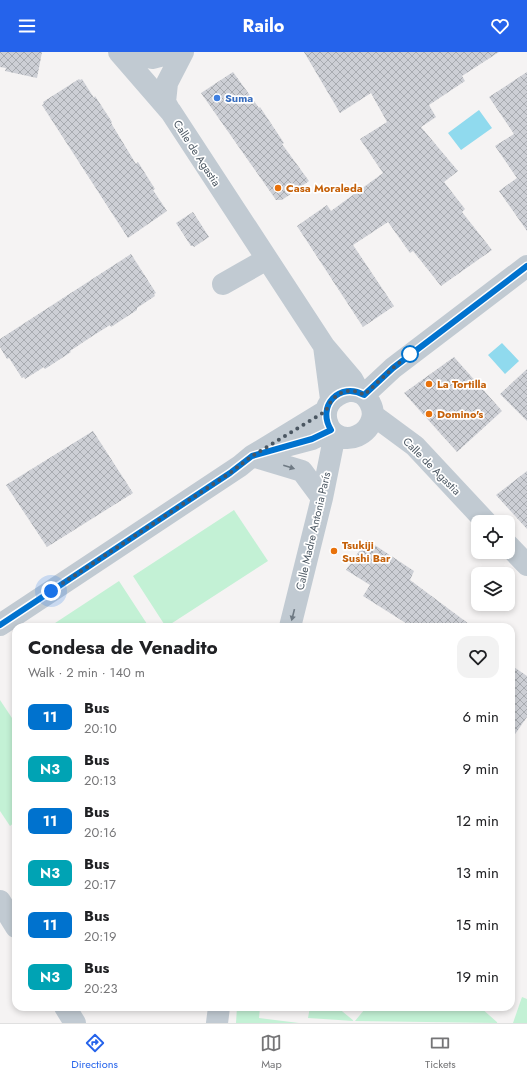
<!DOCTYPE html>
<meta charset="utf-8">
<style>
body{margin:0;font-family:Jost,sans-serif;background:#f2f2f2;color:#202124;height:100vh;display:flex;flex-direction:column;font-size:15px;white-space:nowrap}
*{box-sizing:border-box;margin:0}
p{font-size:13px;color:#757577}
.icon{flex:none;width:22px;height:22px;fill:none;stroke:currentColor;stroke-width:2;stroke-linecap:round;stroke-linejoin:round}
.map{position:relative;flex:1;overflow:hidden}
.details{position:absolute;left:12px;top:571px;width:503px;height:388px;display:flex;flex-direction:column;background:#fff;border-radius:12px;box-shadow:0 2px 6px #0003}
.details>*{flex:none}
.badge{padding:0 8px;border-radius:6px;font-size:14px;line-height:26px}
.tools{position:absolute;left:471px;top:463px;display:grid;gap:8px}
.tools a{display:grid;place-items:center;width:44px;height:44px;border-radius:8px;background:#fff;box-shadow:0 2px 6px #0003;font-size:20px}
.you{position:absolute;width:20px;height:20px;margin:-10px;border:3px solid #fff;border-radius:50%;background:#1a73e8;box-shadow:0 0 0 6px #1a73e833}
.map>.badge{position:absolute;translate:-50% -50%;box-shadow:0 0 0 2px #fff}
.round{display:grid;place-items:center;flex:none;width:42px;height:42px;border-radius:12px;background:#f2f2f2}
.overview{display:flex;align-items:center;justify-content:space-between;height:68px;padding:0 16px}
h1{font-size:19px;font-weight:700;line-height:30px}
ul{padding:0;list-style:none}
li{display:flex;align-items:center;gap:12px;height:52px;padding:0 16px}
li div{flex:1}
li b{display:block;font-size:15px}
li em{font-style:normal}
li .badge{min-width:44px;font-weight:700;text-align:center}
header{display:flex;justify-content:space-between;align-items:center;height:52px;padding:0 16px;background:#2563eb;color:#fff;font-size:18px;font-weight:700}
.dock{display:flex;justify-content:space-around;align-items:center;height:56px;border-top:1px solid #e0e0e0;background:#fff;font-size:11px;color:#757577}
.dock a{display:grid;justify-items:center;gap:2px}
.dock .on{color:#2563eb}
.map>svg:first-child{display:block}
.garden{fill:#c3f1d5}
.water{fill:#90daee}
.building{fill:url(#building-cross-hatch)}
.lines{fill:none;stroke-linecap:round;stroke-linejoin:round}
.minor{stroke:#c1cad2;stroke-width:22}
.oneway{fill:#6e7983}
.line-casing{stroke:#fff;stroke-width:9}
.line{stroke:#0072ce;stroke-width:6}
.walk{stroke:#4a5661;stroke-width:4;stroke-dasharray:0 7.2}
.shop-dot{fill:#3f7fe0;stroke:#fff;stroke-width:1.5}
.food-dot{fill:#e8710a;stroke:#fff;stroke-width:1.5}
.stop-dot{fill:#fff;stroke:#0072ce;stroke-width:2}
.labels{text-anchor:middle;dominant-baseline:central;stroke-width:3.5;stroke-linejoin:round;paint-order:stroke}
.shop-label{font-size:11px;font-weight:bold;fill:#366cbe;stroke:#fff;text-anchor:start}
.street-label{font-size:11px;fill:#4a5661;stroke:#fff}
.food-label{font-size:11px;font-weight:bold;fill:#c56008;stroke:#fff;text-anchor:start}
</style>
<header><svg class="icon" aria-label="menu" viewBox="0 0 24 24"><path d="M4 6h16M4 12h16M4 18h16"/></svg>Railo<svg class="icon" aria-label="heart" viewBox="0 0 24 24"><path d="M12 20l-8-8c-3-5 5-10 8-4 3-6 11-1 8 4z"/></svg></header>
<div class="map">
<svg width="527" height="971" viewBox="0 0 527 971">
<defs>
<pattern id="building-cross-hatch" width="8" height="8" patternUnits="userSpaceOnUse"><rect width="8" height="8" fill="#cdcfd5"/><path d="M0 0l8 8M0 8l8-8" fill="none" stroke="#a8abb0"/></pattern>
</defs>
<rect width="100%" height="100%" fill="#f5f3f3"/>
<path class="garden" d="M 234,458 L 268,509 L 166,575 L 133,524 Z
M 119,529 L 149,575 L 49,575 Z
M 0,648 L 16,672 L 16,769 L 10,774 L 0,759 Z
M 522,945 L 527,947 L 527,971 L 513,971 Z
M 237,955 L 260,955 L 259,966 L 299,971 L 236,971 Z
M 310,955 L 337,955 L 354,969 L 308,966 Z
M 360,955 L 480,955 L 498,971 L 355,969 L 364,958 Z"/>
<path class="water" d="M 479,58 L 492,76 L 461,98 L 448,81 Z
M 502,291 L 519,309 L 505,322 L 488,303 Z"/>
<path class="building" d="M 0,0 L 42,0 L 37,26 L 5,19 L 6,16 L 0,15 Z
M 304,0 L 499,0 L 462,24 L 465,29 L 429,53 L 436,65 L 421,75 L 458,119 L 444,130 L 465,157 L 462,160 L 492,198 L 441,234 L 413,199 L 410,201 L 388,170 L 353,193 L 394,254 L 363,275 L 297,174 L 327,153 L 331,159 L 383,121 L 360,87 L 387,70 L 371,41 L 340,61 Z
M 233,20 L 259,56 L 260,55 L 284,91 L 282,92 L 309,129 L 282,148 L 276,148 L 201,41 Z
M 527,20 L 527,179 L 499,139 L 517,126 L 495,94 L 514,82 L 489,45 Z
M 79,27 L 80,28 L 82,27 L 94,46 L 95,44 L 112,70 L 111,71 L 136,112 L 138,110 L 155,137 L 153,138 L 167,159 L 128,186 L 42,53 L 44,52 L 43,50 Z
M 193,160 L 209,185 L 194,195 L 193,194 L 191,194 L 176,171 Z
M 131,202 L 156,241 L 154,242 L 155,244 L 137,256 L 137,258 L 111,275 L 110,273 L 91,285 L 70,299 L 71,300 L 45,317 L 44,315 L 25,327 L 24,325 L 22,326 L 9,306 L 7,307 L 0,295 L 0,287 Z
M 454,305 L 502,359 L 457,400 L 404,341 Z
M 527,317 L 527,369 L 500,342 Z
M 93,379 L 133,441 L 47,495 L 6,433 Z
M 527,419 L 527,477 L 496,443 Z
M 367,488 L 414,519 L 410,528 L 473,575 L 412,575 L 363,544 L 370,533 L 346,518 Z
M 511,613 L 527,624 L 527,665 L 511,688 Z"/>
<g class="lines">
<path class="minor" d="M 119,0 L 171,60 L 324,294 L 352,327 L 359,340
M 132,0 L 152,6 L 175,0
M 170,59 L 165,50 L 167,31 L 183,0
M 223,232 L 267,207
M 324,294 L 331,347
M 348,339 C 351,339 355,339 357,340 C 368,342 375,357 372,367 C 368,382 349,392 335,382 C 332,380 329,376 328,373 C 321,356 332,343 348,339 Z
M 364,343 L 393,316 L 527,214
M 373,363 L 415,394 L 486,470
M 278,396 L 312,387 L 331,378
M 252,404 L 302,419 L 322,446
M 508,493 L 527,513
M 0,573 L 240,414 L 252,404 L 326,359
M 290,575 L 322,446 L 335,382
M 0,849 L 16,875
M 65,955 L 75,971
M 217,971 L 219,955"/>
</g>
<defs><path id="oneway-solid" d="M-6-.8H1V-3.2L6.5 0L1 3.2V.8H-6Z"/></defs>
<g class="oneway">
<use href="#oneway-solid" transform="translate(289 415) rotate(17)"/>
<use href="#oneway-solid" transform="translate(293 563) rotate(104)"/>
</g>
<g class="lines">
<defs>
<path id="line" d="M 0,573 L 230,421 L 252,404 L 312,387 L 331,378 C 316,354 340,329 364,343 L 393,316 L 527,214"/>
</defs>
<use href="#line" class="line-casing"/>
<use href="#line" class="line"/>
<path class="walk" d="M 51,539 L 230,421 L 252,404 L 326,359 C 332,342 348,333 364,343 L 393,316 L 410,302"/>
</g>
<circle class="shop-dot" cx="217" cy="46" r="4"/>
<g class="food-dot">
<circle cx="278" cy="136" r="4"/>
<circle cx="429" cy="332" r="4"/>
<circle cx="429" cy="362" r="4"/>
<circle cx="334" cy="499" r="4"/>
</g>
<circle class="stop-dot" cx="410" cy="302" r="8"/>
<g class="labels">
<g class="shop-label">
<text x="225" y="46">Suma</text>
</g>
<g class="street-label">
<text transform="translate(197 101) rotate(57)">Calle de Agastia</text>
<text transform="translate(432 414) rotate(45)">Calle de Agastia</text>
<text transform="translate(313 479) rotate(-77)">Calle Madre Antonia París</text>
</g>
<g class="food-label">
<text x="286" y="136">Casa Moraleda</text>
<text x="437" y="332">La Tortilla</text>
<text x="437" y="362">Domino's</text>
<text x="342" y="493">Tsukiji<tspan x="342" dy="13">Sushi Bar</tspan></text>
</g>
</g>
</svg>
<div class="tools">
<a><svg class="icon" aria-label="locate" viewBox="0 0 24 24"><circle cx="12" cy="12" r="6"/><path d="M12 2v4M12 18v4M2 12h4M18 12h4"/></svg></a>
<a><svg class="icon" aria-label="layers" viewBox="0 0 24 24"><path d="M12 4l9 5-9 5-9-5zM3 14l9 5 9-5"/></svg></a>
</div>
<div class="you" style="left:51px;top:539px"></div>
<section class="details">
<div class="overview"><div><h1>Condesa de Venadito</h1><p>Walk · 2 min · 140 m</p></div><a class="round"><svg class="icon" aria-label="heart" viewBox="0 0 24 24"><path d="M12 20l-8-8c-3-5 5-10 8-4 3-6 11-1 8 4z"/></svg></a></div>
<ul>
<li><span class="badge" style="background:#0072ce;color:#fff">11</span><div><b>Bus</b><p>20:10</p></div><em>6 min</em></li>
<li><span class="badge" style="background:#00a3b4;color:#fff">N3</span><div><b>Bus</b><p>20:13</p></div><em>9 min</em></li>
<li><span class="badge" style="background:#0072ce;color:#fff">11</span><div><b>Bus</b><p>20:16</p></div><em>12 min</em></li>
<li><span class="badge" style="background:#00a3b4;color:#fff">N3</span><div><b>Bus</b><p>20:17</p></div><em>13 min</em></li>
<li><span class="badge" style="background:#0072ce;color:#fff">11</span><div><b>Bus</b><p>20:19</p></div><em>15 min</em></li>
<li><span class="badge" style="background:#00a3b4;color:#fff">N3</span><div><b>Bus</b><p>20:23</p></div><em>19 min</em></li>
</ul>
</section>
</div>
<nav class="dock">
<a class="on"><svg class="icon" aria-label="directions" viewBox="0 0 24 24"><path d="M12 3l9 9-9 9-9-9zM9 14v-3h6M13 9l2 2-2 2"/></svg>Directions</a>
<a><svg class="icon" aria-label="map" viewBox="0 0 24 24"><path d="M3 6l6-2 6 2 6-2v14l-6 2-6-2-6 2zM9 4v14M15 6v14"/></svg>Map</a>
<a><svg class="icon" aria-label="tickets" viewBox="0 0 24 24"><path d="M3 7h18v10H3zM15 7v10"/></svg>Tickets</a>
</nav>
